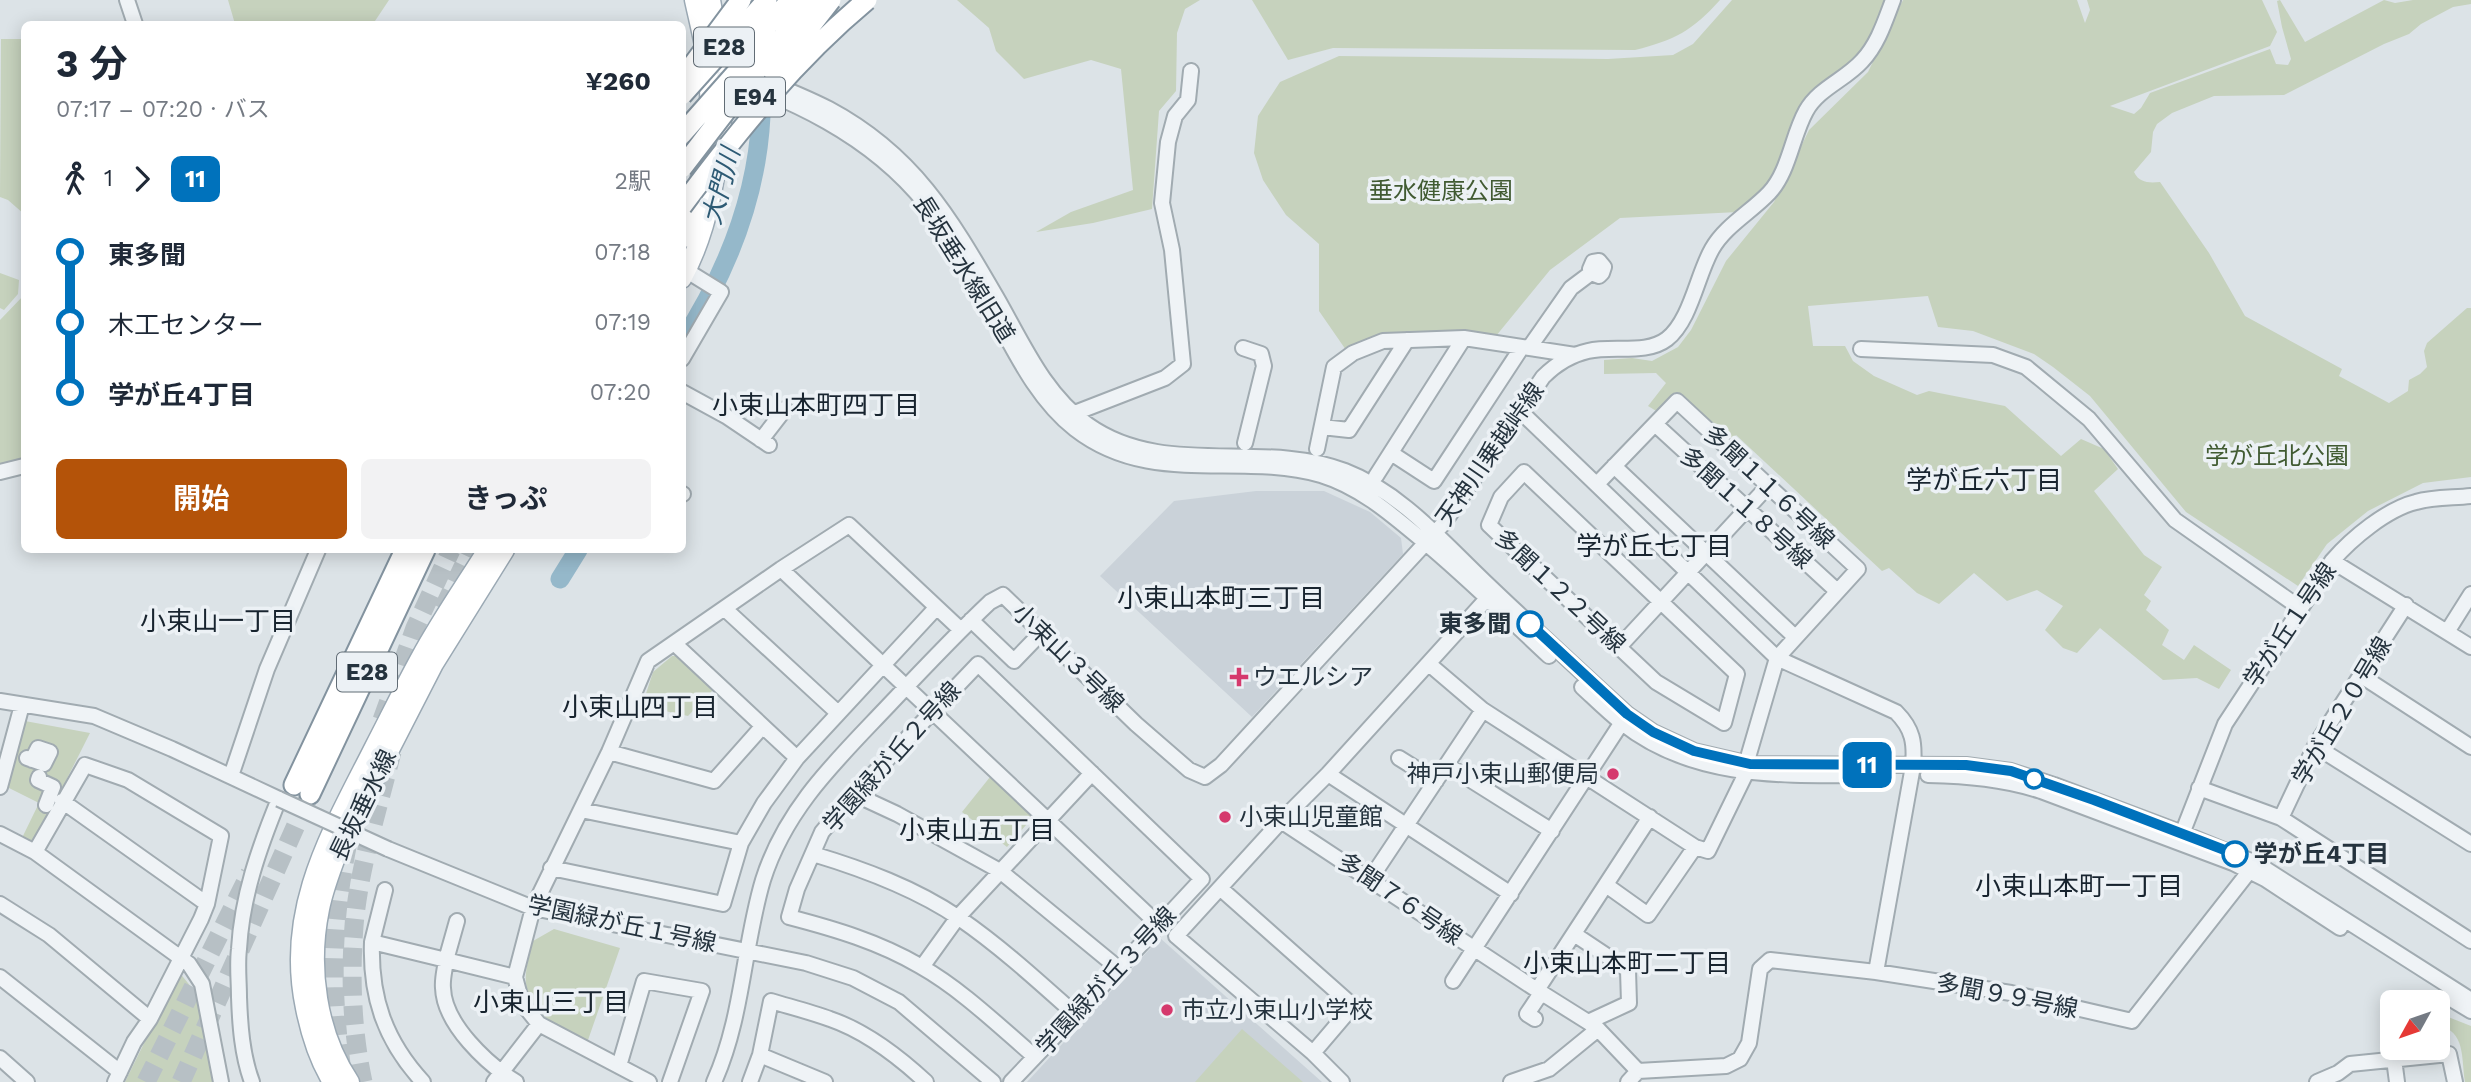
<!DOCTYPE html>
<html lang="ja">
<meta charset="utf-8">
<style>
body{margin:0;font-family:"Work Sans","Noto Sans JP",sans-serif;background:#f2f2f3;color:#1f2937;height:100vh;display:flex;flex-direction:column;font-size:26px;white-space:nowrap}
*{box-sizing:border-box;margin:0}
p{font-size:23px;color:#747a83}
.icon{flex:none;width:38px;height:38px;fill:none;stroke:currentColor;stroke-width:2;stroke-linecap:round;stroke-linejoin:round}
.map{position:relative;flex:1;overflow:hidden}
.details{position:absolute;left:21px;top:21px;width:665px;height:532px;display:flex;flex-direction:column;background:#fff;border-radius:10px;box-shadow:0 4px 18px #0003}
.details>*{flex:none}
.badge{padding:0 14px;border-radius:10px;font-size:24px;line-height:46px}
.needle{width:46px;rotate:230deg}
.fabs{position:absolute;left:2380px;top:990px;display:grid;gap:14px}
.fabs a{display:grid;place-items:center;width:70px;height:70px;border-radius:10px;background:#fff;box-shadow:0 4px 18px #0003;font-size:35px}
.map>.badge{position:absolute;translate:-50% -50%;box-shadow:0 0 0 4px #fff}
.legs{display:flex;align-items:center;gap:10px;height:77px;padding:0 35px;font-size:23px}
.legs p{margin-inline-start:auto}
.headline{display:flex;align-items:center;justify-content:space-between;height:119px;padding:0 35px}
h1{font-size:38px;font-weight:700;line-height:52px}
.action{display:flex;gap:14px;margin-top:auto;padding:14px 35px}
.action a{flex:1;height:80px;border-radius:10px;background:#b45309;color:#fff;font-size:28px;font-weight:700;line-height:80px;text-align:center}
.action a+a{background:#f2f2f3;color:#1f2937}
ul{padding:0 35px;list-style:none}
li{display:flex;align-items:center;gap:24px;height:70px;font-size:26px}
li i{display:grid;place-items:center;width:10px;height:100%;margin:0 9px;background:currentColor}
li i::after{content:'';width:18px;height:18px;margin:-9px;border:5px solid;border-radius:50%;background:#fff}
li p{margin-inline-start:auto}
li:first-child i{background:linear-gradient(#0000 50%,currentColor 0)}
li:last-child i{background:linear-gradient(currentColor 50%,#0000 0)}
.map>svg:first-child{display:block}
.built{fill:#cad2d9}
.green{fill:#c6d2bd}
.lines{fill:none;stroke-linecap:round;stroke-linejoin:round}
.river{stroke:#95b8ca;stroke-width:19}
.highway-tunnel{stroke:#b7c0c5;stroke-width:19;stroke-dasharray:19 10;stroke-linecap:butt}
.minor-casing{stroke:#a1abb1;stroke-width:18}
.major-casing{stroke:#9ba9b4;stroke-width:21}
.highway-casing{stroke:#83939f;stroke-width:23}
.minor{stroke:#eff3f6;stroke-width:14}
.major{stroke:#fff;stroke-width:18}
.highway{stroke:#fff;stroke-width:19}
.minor-bridge-casing{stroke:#a1abb1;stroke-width:18;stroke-linecap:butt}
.highway-bridge-casing{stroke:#83939f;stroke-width:23;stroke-linecap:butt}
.minor-bridge{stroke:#eff3f6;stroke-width:14}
.highway-bridge{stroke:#fff;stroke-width:19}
.line-1-casing{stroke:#fff;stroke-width:16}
.line-1{stroke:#0072bc;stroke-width:10}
.stop-1-dot{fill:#fff;stroke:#0072bc;stroke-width:3.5}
.poi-dot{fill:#d5396d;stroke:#ecf1f5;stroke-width:2.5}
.labels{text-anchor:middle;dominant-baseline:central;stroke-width:7;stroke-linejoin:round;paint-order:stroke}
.shield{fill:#ecf1f5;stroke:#616c75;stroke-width:2}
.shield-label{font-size:23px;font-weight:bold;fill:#25333e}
.park-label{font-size:24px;fill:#415b32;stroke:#ecf1f5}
.street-label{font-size:24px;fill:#25333e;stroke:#ecf1f5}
.stop-label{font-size:24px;font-weight:bold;fill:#25333e;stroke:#ecf1f5;text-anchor:end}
.poi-label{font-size:24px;fill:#25333e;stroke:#ecf1f5;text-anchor:start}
.water-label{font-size:26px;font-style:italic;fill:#2d5a74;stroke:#ecf1f5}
.neighbourhood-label{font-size:26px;fill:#18242f;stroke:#ecf1f5}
</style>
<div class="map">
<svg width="2471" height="1082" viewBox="0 0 2471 1082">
<rect width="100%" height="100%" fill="#dce3e7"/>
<path class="built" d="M 1256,491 L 1324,491 L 1370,512 L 1401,538 L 1403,554 L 1252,717 L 1100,576 L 1174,501 Z
M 1160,938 L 1322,1082 L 1027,1082 Z"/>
<path class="green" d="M 228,0 L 389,0 L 373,24 L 235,24 Z
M 957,0 L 1200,0 L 1185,9 L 1177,33 L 1176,91 L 1159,111 L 1152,209 L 1093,223 L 1036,232 L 1071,212 L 1133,190 L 1121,69 L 1091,60 L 1024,79 L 996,51 L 989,28 Z
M 1252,0 L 1720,0 C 1692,31 1675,40 1635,50 L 1333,48 L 1288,60 Z
M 1732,0 L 1888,0 L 1873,35 L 1858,56 L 1804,100 L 1792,121 L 1773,178 L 1763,194 L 1738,212 L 1620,218 L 1550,270 L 1496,336 L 1450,330 L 1384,335 L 1346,350 L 1319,311 L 1319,244 L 1286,215 L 1263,180 L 1254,153 L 1258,116 L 1280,82 L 1339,56 L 1608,59 L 1673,55 L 1693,44 Z
M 1903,0 L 2077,0 L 2085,23 L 2090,10 L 2087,0 L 2262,0 L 2277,32 L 2270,46 L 2110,106 L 2134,114 L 2141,108 L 2150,93 L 2270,49 L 2276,64 L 2288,65 L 2291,59 L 2282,27 L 2277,1 L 2280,0 L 2305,42 L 2384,0 L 2395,3 L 2413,0 L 2471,0 L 2471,4 L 2453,7 L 2421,24 L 2409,34 L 2384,44 L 2284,95 L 2214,96 L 2172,113 L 2157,124 L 2153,132 L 2151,152 L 2134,172 C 2139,183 2149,183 2160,182 L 2209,253 L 2245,316 L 2342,369 L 2339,376 L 2389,403 L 2408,391 L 2409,380 L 2420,374 L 2427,367 L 2424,351 L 2427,343 L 2467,308 L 2471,308 L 2471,477 L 2423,483 L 2368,511 L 2327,544 L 2298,586 L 2186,512 L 2090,396 L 2053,367 L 2034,354 L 1973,331 L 1938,327 L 1928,296 L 1808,306 L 1813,346 L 1845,346 L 1853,361 L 1874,376 L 1917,395 L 1929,391 L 2005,406 L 2061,456 L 2081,439 L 2104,449 L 2118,469 L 2094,491 L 2144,555 L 2162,567 L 2144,595 L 2151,601 L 2146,610 L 2169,630 L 2162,645 L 2184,660 L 2194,645 L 2231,670 L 2219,689 L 2197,678 L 2163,680 L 2100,628 L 2077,653 L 2063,648 L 2045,630 L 2063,606 L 2037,590 L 2007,601 L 1974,573 L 1939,604 L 1917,593 L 1889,568 L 1882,571 L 1736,435 L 1729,442 L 1676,395 L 1658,412 L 1648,406 L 1666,383 L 1656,373 L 1604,374 L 1604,360 L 1632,358 L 1652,361 L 1678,347 L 1691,330 L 1726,261 L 1774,202 L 1809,130 L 1868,72 Z
M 1,39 L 24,39 L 24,214 L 8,200 L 0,197 Z
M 0,273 L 19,280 L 18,294 L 4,310 L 0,308 Z
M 24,295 L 24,461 L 0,467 L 0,320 Z
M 672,656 L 679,656 L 713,690 L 688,716 L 642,706 L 653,672 Z
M 25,721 L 90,733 L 33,846 L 21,840 L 39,803 L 7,787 L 22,724 Z
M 990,777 L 1033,817 L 1007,847 L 962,812 Z
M 554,929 L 620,948 L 587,1043 C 560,1029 522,1010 526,973 C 527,962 531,951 533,941 Z
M 179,972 L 196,993 L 215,1082 L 125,1082 Z
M 2438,1013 L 2471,1026 L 2471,1082 L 2465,1082 C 2461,1057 2466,1032 2438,1025 Z
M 1242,1029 L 1303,1082 L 1195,1082 Z"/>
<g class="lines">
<path class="river" d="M 682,342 C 726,274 757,197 761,116
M 560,579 L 578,550"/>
<path class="highway-tunnel" d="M 443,609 L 471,550
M 382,720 L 415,628 L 451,550
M 341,1064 C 330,980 332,919 349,837
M 146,1082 L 250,873
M 181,1082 L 310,794
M 363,1082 C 352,1031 350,978 354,926 C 359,867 378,809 392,752"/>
<defs>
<path id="minor" d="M 127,0 L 135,24
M 708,70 C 790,99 870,134 926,204 C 950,234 968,268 987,301 C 1012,345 1034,397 1075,429 C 1151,488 1237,451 1321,475 C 1360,487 1391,514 1421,539 C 1466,576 1507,617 1549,656
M 745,73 C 773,84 802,95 829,109 C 915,155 951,219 998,300 C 1023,344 1045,395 1088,425 C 1164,479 1261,439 1345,471 C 1400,492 1442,541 1484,581 C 1531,626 1579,670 1627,714 L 1653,732 L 1694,751 L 1750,764 L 1966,765 L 2011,771 L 2054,785 L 2182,833 L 2256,863 L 2471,1000
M 1243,348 L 1261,354 L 1264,366 L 1245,443
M 1529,348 L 1571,288 L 1591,273 L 1590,269 L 1593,262 L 1599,261 L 1604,267 L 1602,273 L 1599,276 L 1591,273
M 1861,349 L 1993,355 L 2026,367 L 2089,419 L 2175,520 L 2300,608
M 682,359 L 721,292 L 687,271
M 682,392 L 726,416 L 769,445
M 1520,411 L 1777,658 L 1896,712 C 1913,729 1915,743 1913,766 L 1876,972
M 1067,416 L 1165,378 L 1183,364 L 1172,250 L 1162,203 L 1168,142 L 1175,116 L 1188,100 L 1191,71
M 1655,424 L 1837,591
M 1322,427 L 1349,430 L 1407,340
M 761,440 L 785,409
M 1317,449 L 1334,367 L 1353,353 L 1383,341 L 1464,338 L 1575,355
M 1391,453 L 1434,481 L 1522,347
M 1614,466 L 1795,637
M 0,472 L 24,466
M 1524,472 L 1737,674 L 1724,723 L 1656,682 L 1489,525 L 1501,497 Z
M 1376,476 L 1464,338
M 1597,484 L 1677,401 L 1858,569 L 1777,658 L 1749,754
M 682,494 L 683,494
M 2332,561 L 2471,647
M 781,569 L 849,525 L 961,630
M 1493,592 L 1328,774 L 1281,821 L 1537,990 L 1650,817
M 725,609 L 838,713
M 971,620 L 1014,661 L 1042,632
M 2447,632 L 2471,594
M 675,644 L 797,758
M 1619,647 L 1768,486
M 1429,664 L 1483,710 L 1695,847 L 1708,851 L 1750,765
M 2360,675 L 2471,747
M 1582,687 C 1595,699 1608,712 1622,723 C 1696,782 1791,775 1880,775
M 0,701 L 94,716 L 172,749 L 279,799 C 259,848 242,896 239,949 C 237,965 239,981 239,997 C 240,1025 242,1055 252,1082
M 2315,746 L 2471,844
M 609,752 L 714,781 L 762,727
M 27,758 L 44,764 L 50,752 L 38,748 L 32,760
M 1399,758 L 1436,781
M 1447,765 L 1552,831
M 1328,774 L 1511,894
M 1928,775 C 1968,776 2003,779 2041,791 L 2233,863 L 2265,879 L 2340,928
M 231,776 L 267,669 L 318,550
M 39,777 L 38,780 L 53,787 L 46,805
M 0,787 L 22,705
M 2199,788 L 2281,818 L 2471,941
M 854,794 L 897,814 L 1000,871 L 1118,968
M 62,801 L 207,904
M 581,810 L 741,843
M 2281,818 L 2315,746 L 2406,605
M 1281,821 L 1176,936 L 1313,1053 L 1342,1082
M 0,834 L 35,852 L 189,964 L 202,984 L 221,1082
M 2180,839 L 2225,724 L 2332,561 C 2352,538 2387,509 2416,502 C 2433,497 2454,498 2471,496
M 388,849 L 533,908 L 806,963 L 853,978 L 899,1002 L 993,1082
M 35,852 L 85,765 L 128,780 L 221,836 L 207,904 L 201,919 L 150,1019
M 813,854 C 863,869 915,888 959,918 C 1001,947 1038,981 1075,1014
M 551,868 L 723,904 L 741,843 L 764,803 L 797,758 L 936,608
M 1371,878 L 1483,710
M 1606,885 L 1648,915 L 1695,847
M 1220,888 L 1353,1006 L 1313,1053
M 0,904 L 49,935 L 150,1019 L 134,1042 L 115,1082
M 372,942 L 385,890
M 922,967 L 958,917 L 1092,773
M 0,977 L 120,1072
M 515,977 L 446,960 C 445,969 442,979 443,988 C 444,1024 487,1064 516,1082
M 1453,981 L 1626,716
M 1537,990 L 1588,1022 L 1629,1003 L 1628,970 L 1574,934
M 2451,999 L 2471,1011
M 1535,1019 L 1527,1014 L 1541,993
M 1598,1029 L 1638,1071
M 760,1055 L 825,1082
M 0,1058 L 27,1082
M 2394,1059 L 2397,1082
M 619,1066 L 644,981 L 702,991 L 670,1082
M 423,1082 C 385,1041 370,997 372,942 L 446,960 L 457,921
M 494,1082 L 539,1024
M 649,1082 L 539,1024 L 522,1003 L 515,977 L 533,908 L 609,752 L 648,661 L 781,569 L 1159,925
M 714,1082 C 743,1018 743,947 763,880 C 786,807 838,759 889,705 C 922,670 955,635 990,602 L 1003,595 L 1136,724 L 1189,770 L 1205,777 L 1221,765 L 1444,523 L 1543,377 C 1556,364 1570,355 1588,351 C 1613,345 1646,355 1667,339 C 1691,320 1697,275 1712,249 C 1725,226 1751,212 1769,193 C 1789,172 1792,136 1806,111 C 1819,88 1845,80 1862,61 C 1878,44 1885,21 1893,0
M 750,1082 L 760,1055 L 771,1001 C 791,1007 811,1012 830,1019 C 865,1031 899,1057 926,1082
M 1011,1082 C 1075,1015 1139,947 1202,879 L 978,664 L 854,794 L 822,832 L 797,889 L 789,917 C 835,929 879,942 920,966 C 961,989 999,1026 1035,1057
M 1511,1082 L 1549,1069 L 1598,1029 L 1588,1022
M 1628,1082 L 1638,1071 L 1726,1066 L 1740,1059 L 1749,1043 L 1760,969 L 1770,960 L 1876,972 L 2011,993 L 2132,1021 L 2255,864
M 2317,1082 L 2338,1073 L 2350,1064 L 2449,1054 L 2455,1082"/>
<path id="major" d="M 711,0 L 718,41
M 682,239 C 701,191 713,121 708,69 C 705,46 699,23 694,0
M 682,279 C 710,228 718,168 723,110
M 332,1082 C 318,1059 310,1033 305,1008 C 284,909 331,832 374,747 C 389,718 404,687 420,658 C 440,621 465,585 487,550
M 350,1082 C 317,1033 308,967 320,909 C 324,888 332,868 340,847 L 434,664 L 505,550"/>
<path id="highway" d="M 723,63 L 762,30
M 294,785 L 405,550
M 310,794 L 425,550"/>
</defs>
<use href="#minor" class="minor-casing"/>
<use href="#major" class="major-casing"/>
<use href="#highway" class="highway-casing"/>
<use href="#minor" class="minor"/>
<use href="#major" class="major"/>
<use href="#highway" class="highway"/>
<defs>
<path id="minor-bridge" d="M 279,799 L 388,849"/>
<path id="highway-bridge" d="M 751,43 L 791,0
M 689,70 L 741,0
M 774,73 L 831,0
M 682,95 L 767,0
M 682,134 L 768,37
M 682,168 L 811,0
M 682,206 C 738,131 795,60 867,0"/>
</defs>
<use href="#minor-bridge" class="minor-bridge-casing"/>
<use href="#highway-bridge" class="highway-bridge-casing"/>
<use href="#minor-bridge" class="minor-bridge"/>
<use href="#highway-bridge" class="highway-bridge"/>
</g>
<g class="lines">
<defs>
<path id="line-1" d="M 1530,624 L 1627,714 L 1653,732 L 1694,751 L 1750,764 L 1966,765 L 2011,771 L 2094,800 L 2235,854"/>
</defs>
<use href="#line-1" class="line-1-casing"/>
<use href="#line-1" class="line-1"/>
</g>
<g class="stop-1-dot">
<circle cx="1530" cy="624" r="12"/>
<circle cx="2034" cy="779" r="9"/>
<circle cx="2235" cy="854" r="12"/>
</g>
<g class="poi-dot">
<path d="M1235.5 666.5h7v7h7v7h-7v7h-7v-7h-7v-7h7z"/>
<circle cx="1613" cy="774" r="7"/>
<circle cx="1225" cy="817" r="7"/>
<circle cx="1167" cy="1010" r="7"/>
</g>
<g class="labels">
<g class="shield">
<rect x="694" y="27.5" width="60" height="39" rx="5"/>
<rect x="725" y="77.5" width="60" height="39" rx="5"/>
<rect x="337" y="652.5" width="60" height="39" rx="5"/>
</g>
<g class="shield-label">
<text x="724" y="47">E28</text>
<text x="755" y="97">E94</text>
<text x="367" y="672">E28</text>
</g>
<g class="park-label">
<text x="1441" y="191">垂水健康公園</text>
<text x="2277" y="456">学が丘北公園</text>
</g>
<g class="street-label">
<text transform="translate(964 269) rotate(58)">長坂垂水線旧道</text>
<text transform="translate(1490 454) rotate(-55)">天神川乗越峠線</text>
<text transform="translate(1769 487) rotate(43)">多聞１１６号線</text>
<text transform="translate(1746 508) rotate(42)">多聞１１８号線</text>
<text transform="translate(1560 591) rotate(43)">多聞１２２号線</text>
<text transform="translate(2290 625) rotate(-56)">学が丘１号線</text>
<text transform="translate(1068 658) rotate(44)">小束山３号線</text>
<text transform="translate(2342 711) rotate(-59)">学が丘２０号線</text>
<text transform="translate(892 757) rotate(-48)">学園緑が丘２号線</text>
<text transform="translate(363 805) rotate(-64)">長坂垂水線</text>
<text transform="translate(1400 899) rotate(34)">多聞７６号線</text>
<text transform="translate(622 924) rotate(12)">学園緑が丘１号線</text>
<text transform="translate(1106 981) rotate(-47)">学園緑が丘３号線</text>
<text transform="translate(2007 996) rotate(11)">多聞９９号線</text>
</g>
<g class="stop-label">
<text x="1511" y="624">東多聞</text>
<text x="2254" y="854" text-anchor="start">学が丘4丁目</text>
</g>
<g class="poi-label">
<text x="1253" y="677">ウエルシア</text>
<text x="1599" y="774" text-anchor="end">神戸小束山郵便局</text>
<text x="1239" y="817">小束山児童館</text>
<text x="1181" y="1010">市立小束山小学校</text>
</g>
<g class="water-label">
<text transform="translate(721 186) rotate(-75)">大門川</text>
</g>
<g class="neighbourhood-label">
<text x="816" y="405">小束山本町四丁目</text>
<text x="1984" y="480">学が丘六丁目</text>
<text x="1654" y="546">学が丘七丁目</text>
<text x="1221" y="598">小束山本町三丁目</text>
<text x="218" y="621">小束山一丁目</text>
<text x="640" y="707">小束山四丁目</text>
<text x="977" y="830">小束山五丁目</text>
<text x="2079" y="886">小束山本町一丁目</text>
<text x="1627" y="963">小束山本町二丁目</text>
<text x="551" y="1002">小束山三丁目</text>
</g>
</g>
</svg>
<div class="fabs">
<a><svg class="needle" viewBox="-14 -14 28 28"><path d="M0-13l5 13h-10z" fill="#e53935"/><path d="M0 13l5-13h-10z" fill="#747a83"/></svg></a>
</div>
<b class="badge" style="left:1867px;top:765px;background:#0072bc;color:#fff">11</b>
<section class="details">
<div class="headline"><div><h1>3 分</h1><p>07:17 – 07:20 · バス</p></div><b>¥260</b></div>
<div class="legs"><svg class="icon" aria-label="walk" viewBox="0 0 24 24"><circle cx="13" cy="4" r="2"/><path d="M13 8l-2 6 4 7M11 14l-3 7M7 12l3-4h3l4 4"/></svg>1<svg class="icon" aria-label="forward" viewBox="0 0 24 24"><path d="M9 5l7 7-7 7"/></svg><b class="badge" style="background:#0072bc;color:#fff">11</b><p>2駅</p></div>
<ul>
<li><i style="color:#0072bc"></i><b>東多聞</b><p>07:18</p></li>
<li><i style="color:#0072bc"></i><span>木工センター</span><p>07:19</p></li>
<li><i style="color:#0072bc"></i><b>学が丘4丁目</b><p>07:20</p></li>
</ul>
<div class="action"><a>開始</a><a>きっぷ</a></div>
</section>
</div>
